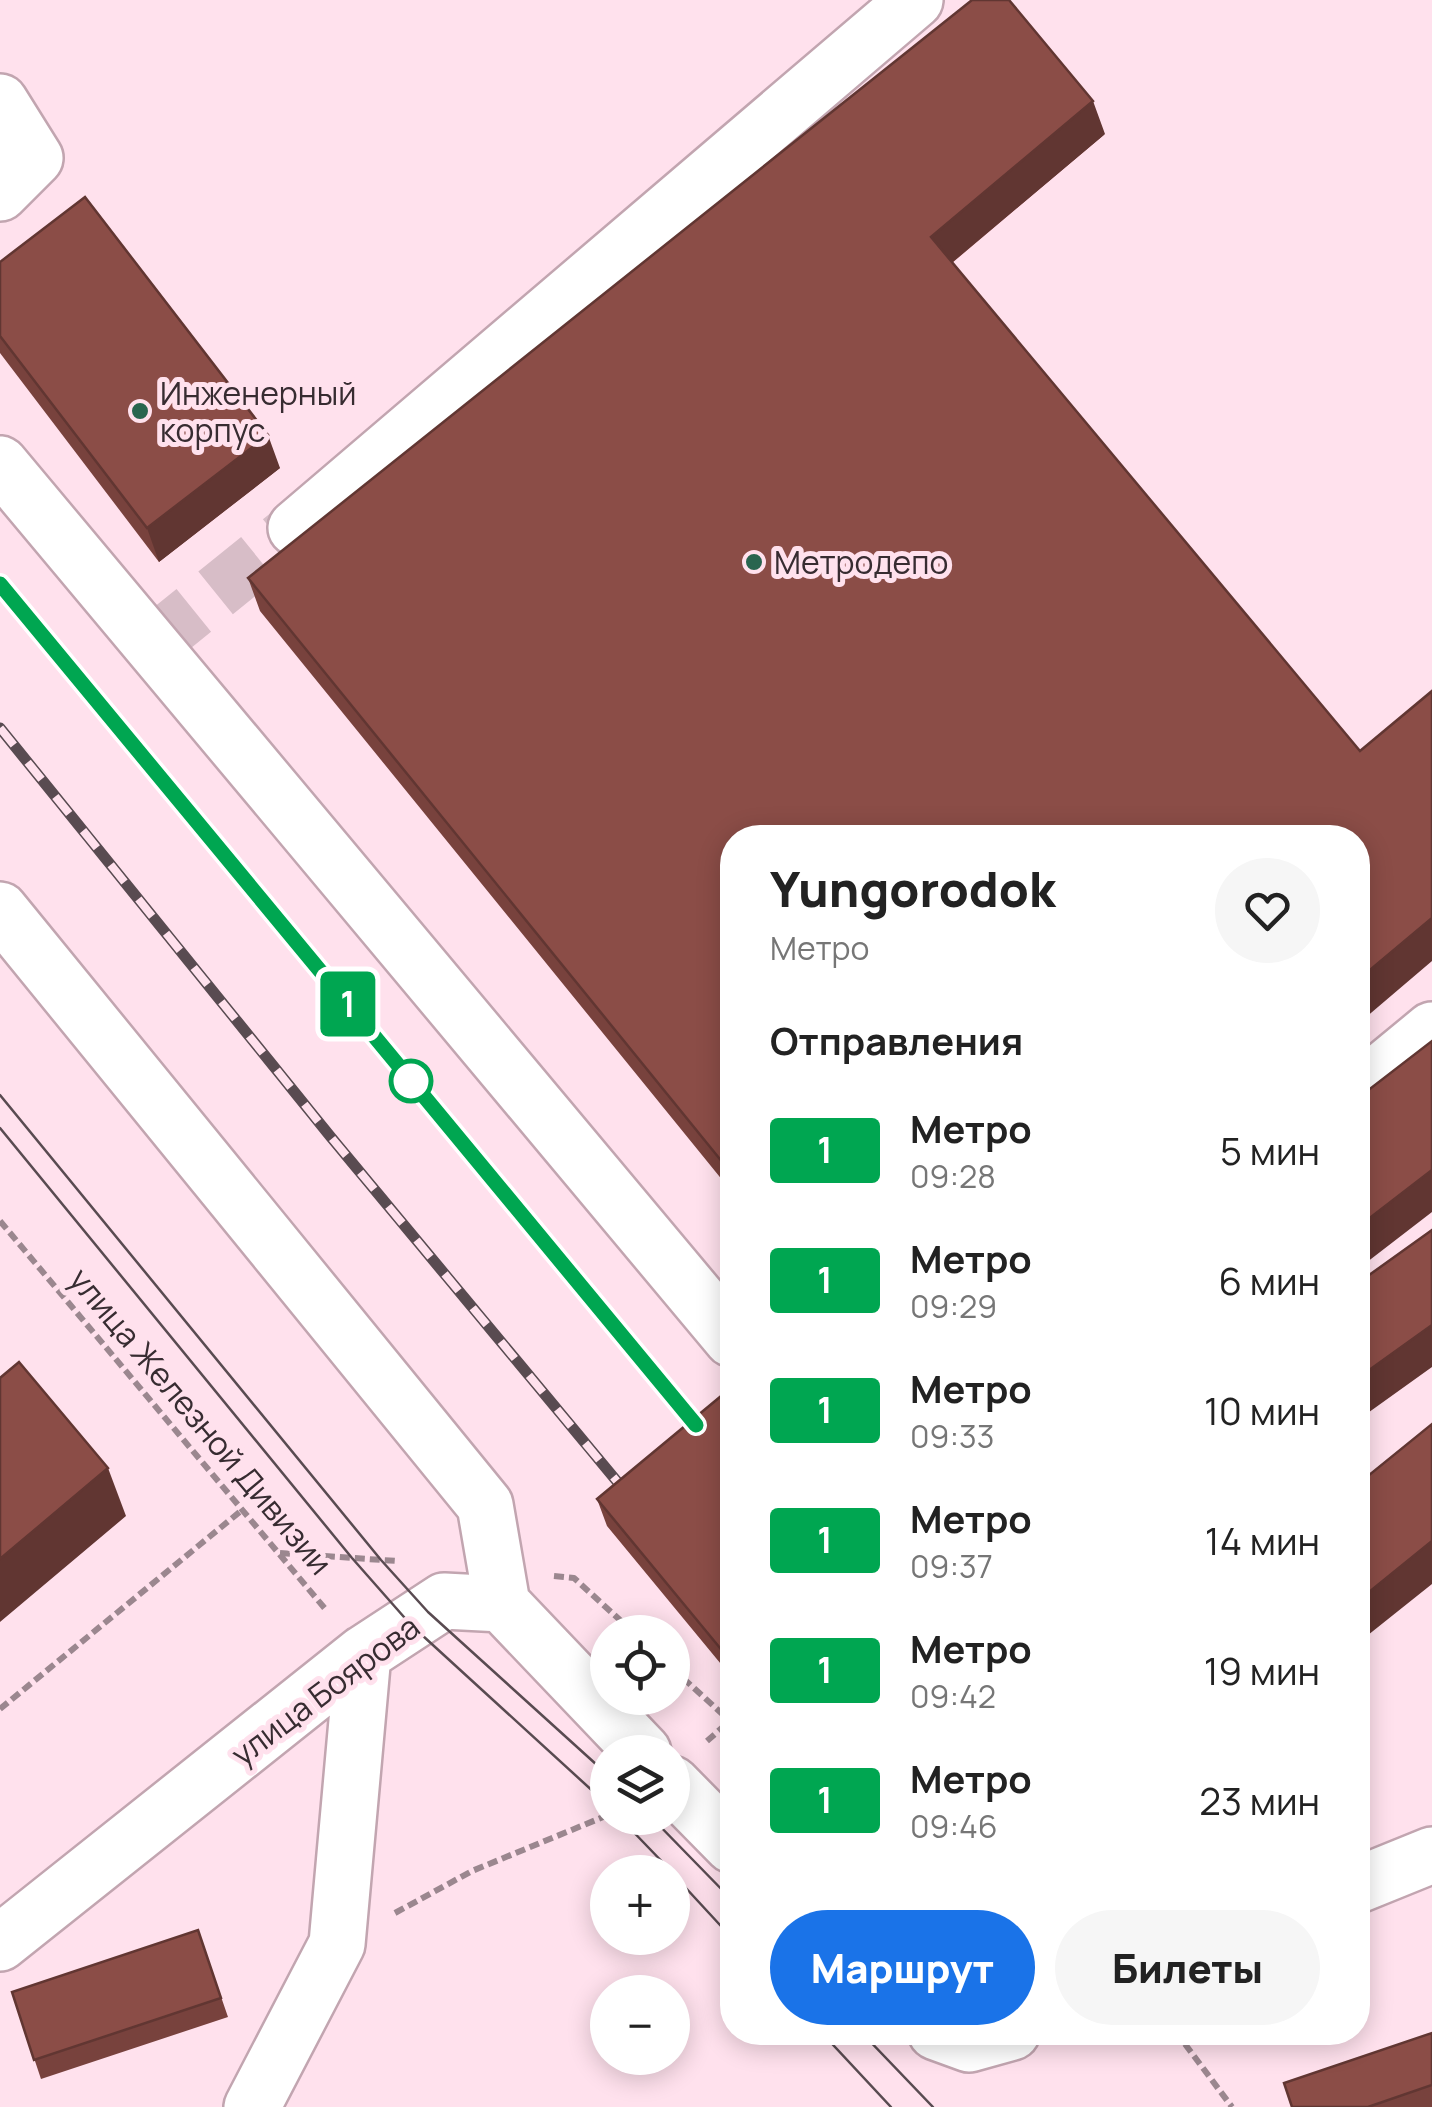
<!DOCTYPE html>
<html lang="ru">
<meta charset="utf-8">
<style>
body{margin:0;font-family:Manrope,sans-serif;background:#f6f6f6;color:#222;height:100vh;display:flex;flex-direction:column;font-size:38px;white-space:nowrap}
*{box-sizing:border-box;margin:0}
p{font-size:32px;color:#767676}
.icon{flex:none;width:55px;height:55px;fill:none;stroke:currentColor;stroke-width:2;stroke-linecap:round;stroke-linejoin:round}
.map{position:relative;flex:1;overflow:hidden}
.details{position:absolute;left:720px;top:825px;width:650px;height:1220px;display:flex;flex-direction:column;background:#fff;border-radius:40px;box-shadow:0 5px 25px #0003}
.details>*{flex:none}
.badge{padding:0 20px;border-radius:8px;font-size:35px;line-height:65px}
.controls{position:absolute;left:590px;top:1615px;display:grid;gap:20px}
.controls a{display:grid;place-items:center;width:100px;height:100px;border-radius:50%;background:#fff;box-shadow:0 5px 25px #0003;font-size:50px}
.map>.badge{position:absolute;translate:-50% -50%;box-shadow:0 0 0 5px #fff}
h2{padding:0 50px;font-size:38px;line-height:90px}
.round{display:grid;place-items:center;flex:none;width:105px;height:105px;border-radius:52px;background:#f6f6f6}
.head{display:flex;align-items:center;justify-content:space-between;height:170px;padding:0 50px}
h1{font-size:48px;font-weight:800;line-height:75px}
.primary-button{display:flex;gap:20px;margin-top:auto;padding:20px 50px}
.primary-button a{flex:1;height:115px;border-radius:60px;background:#1a73e8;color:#fff;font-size:40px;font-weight:800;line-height:115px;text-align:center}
.primary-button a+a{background:#f6f6f6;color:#222}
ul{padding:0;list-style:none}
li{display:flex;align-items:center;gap:30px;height:130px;padding:0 50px}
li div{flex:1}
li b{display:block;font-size:38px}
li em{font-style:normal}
li .badge{min-width:110px;font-weight:700;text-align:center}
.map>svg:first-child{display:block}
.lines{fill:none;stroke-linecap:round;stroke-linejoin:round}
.minor-tunnel{stroke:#d7bdc7;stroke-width:55;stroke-dasharray:55 28;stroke-linecap:butt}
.minor-casing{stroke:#c2a5b0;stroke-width:60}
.path{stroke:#9b878f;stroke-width:6;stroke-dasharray:10 5;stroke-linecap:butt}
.minor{stroke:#fff;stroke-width:55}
.tram{stroke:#594b51;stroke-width:2.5}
.rail-casing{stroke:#594b51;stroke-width:11}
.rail{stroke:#ffe1ed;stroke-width:8;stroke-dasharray:22;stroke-linecap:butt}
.wall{fill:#78423d}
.shaded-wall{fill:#613632}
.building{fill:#8b4d47;stroke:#613632;stroke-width:2.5}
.line-casing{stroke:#fff;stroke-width:22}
.line{stroke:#00a651;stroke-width:15}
.poi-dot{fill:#29654f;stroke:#ffe1ed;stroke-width:4}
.stop-dot{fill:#fff;stroke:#00a651;stroke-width:5}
.labels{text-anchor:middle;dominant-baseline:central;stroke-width:10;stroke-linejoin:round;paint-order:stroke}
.poi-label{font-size:32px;fill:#372c31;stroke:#ffe1ed;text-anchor:start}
.street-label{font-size:32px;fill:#372c31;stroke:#ffe1ed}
</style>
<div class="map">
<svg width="1432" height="2107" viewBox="0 0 1432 2107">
<rect width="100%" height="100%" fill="#ffe1ed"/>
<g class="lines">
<path class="minor-tunnel" d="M 151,645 L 296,528"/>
<defs>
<path id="minor" d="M 0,102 L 35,158 L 0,193
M 0,464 L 732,1339
M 296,528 L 915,0
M 0,910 L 485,1505 L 502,1604
M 1358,1091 L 1432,1030
M 672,1784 L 732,1845
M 1358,1885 L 1432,1855
M 0,1943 L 363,1654 L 444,1601 L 502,1604 L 643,1752
M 936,2032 L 969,2044 L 1012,2032
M 252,2107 L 337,1944 L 363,1654"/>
</defs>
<use href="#minor" class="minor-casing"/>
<path class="path" d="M 0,1221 L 327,1611
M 280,1553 L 397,1561
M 554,1576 L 574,1578 L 633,1632
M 672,1668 L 730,1721
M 0,1709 L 242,1510
M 707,1741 L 732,1719
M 395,1913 L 472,1871 L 608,1815
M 1176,2032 L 1232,2107"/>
<use href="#minor" class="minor"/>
<path class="tram" d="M 0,1095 L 381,1560 L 428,1612 L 608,1775
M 0,1128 L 352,1558 L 411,1625 L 608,1805
M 620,1818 L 672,1872
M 652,1818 L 732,1900
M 672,1873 L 732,1938
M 821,2032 L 891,2107
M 861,2032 L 933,2107"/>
<defs>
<path id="rail" d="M 0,584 L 696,1425
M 0,728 L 330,1136 L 620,1485"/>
</defs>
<use href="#rail" class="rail-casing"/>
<use href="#rail" class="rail"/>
</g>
<path class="wall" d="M 1105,134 L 952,263 L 732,838 L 732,1192 L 260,611 L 248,578 Z
M 0,262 L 280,468 L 159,562 L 0,353 Z
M 732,1387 L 732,1673 L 730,1675 L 607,1526 L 597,1499 Z
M 198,1930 L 228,2017 L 41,2079 L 12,1992 Z
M 1432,2033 L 1432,2107 L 1292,2107 Z"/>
<path class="shaded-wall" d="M 1093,101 L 1105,134 L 943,270 L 931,237 Z
M 268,435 L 280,468 L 159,562 L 147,528 Z
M 1432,918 L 1432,961 L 1358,1024 L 1358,980 Z
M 1432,1170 L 1432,1212 L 1358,1269 L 1358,1227 Z
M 1432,1325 L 1432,1367 L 1358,1420 L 1358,1378 Z
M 108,1468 L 126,1516 L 0,1622 L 0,1559 Z
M 1432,1541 L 1432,1584 L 1358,1643 L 1358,1601 Z
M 732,1638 L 732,1673 L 730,1675 L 720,1648 Z"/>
<path class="building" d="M 972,0 L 1009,0 L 1093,101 L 931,237 L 1360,751 L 1432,691 L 1432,918 L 1358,980 L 1358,838 L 732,838 L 732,1174 L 248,578 Z
M 85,197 L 268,435 L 147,528 L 0,336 L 0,262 Z
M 1432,1041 L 1432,1170 L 1358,1227 L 1358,1098 Z
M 1432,1230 L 1432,1325 L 1358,1378 L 1358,1283 Z
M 19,1362 L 108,1468 L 0,1559 L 0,1378 Z
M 732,1387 L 732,1638 L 720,1648 L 597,1499 Z
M 1432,1424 L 1432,1541 L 1358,1601 L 1358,1484 Z
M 198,1930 L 221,1998 L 34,2060 L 12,1992 Z
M 1432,2033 L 1432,2085 L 1368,2107 L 1292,2107 L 1284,2083 Z"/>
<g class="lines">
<defs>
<path id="line" d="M 0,584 L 696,1425"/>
</defs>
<use href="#line" class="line-casing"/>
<use href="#line" class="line"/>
</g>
<g class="poi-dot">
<circle cx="140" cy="411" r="10"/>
<circle cx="754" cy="562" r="10"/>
</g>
<circle class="stop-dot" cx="411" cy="1081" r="20"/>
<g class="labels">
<g class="poi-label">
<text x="160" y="393">Инженерный<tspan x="160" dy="37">корпус</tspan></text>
<text x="774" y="562">Метродепо</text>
</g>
<g class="street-label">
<text transform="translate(201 1421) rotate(50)">улица Железной Дивизии</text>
<text transform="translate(325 1690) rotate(-37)">улица Боярова</text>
</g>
</g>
</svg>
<div class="controls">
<a><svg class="icon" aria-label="locate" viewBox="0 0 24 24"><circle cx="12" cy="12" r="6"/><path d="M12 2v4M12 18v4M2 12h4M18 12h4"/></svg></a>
<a><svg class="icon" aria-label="layers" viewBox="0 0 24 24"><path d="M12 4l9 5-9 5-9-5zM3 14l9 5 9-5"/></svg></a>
<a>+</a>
<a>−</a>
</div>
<b class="badge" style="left:348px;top:1004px;background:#00a651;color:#fff">1</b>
<section class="details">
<div class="head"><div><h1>Yungorodok</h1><p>Метро</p></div><a class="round"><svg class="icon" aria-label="heart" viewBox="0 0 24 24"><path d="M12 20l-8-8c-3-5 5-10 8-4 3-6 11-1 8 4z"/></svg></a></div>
<h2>Отправления</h2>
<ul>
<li><span class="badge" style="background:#00a651;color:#fff">1</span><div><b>Метро</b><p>09:28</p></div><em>5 мин</em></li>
<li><span class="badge" style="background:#00a651;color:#fff">1</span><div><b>Метро</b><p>09:29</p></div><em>6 мин</em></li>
<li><span class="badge" style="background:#00a651;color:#fff">1</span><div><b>Метро</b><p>09:33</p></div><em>10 мин</em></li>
<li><span class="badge" style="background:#00a651;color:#fff">1</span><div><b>Метро</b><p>09:37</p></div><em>14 мин</em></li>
<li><span class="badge" style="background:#00a651;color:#fff">1</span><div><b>Метро</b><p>09:42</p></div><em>19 мин</em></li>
<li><span class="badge" style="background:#00a651;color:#fff">1</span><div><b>Метро</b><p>09:46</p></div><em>23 мин</em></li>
</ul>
<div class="primary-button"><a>Маршрут</a><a>Билеты</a></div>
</section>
</div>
